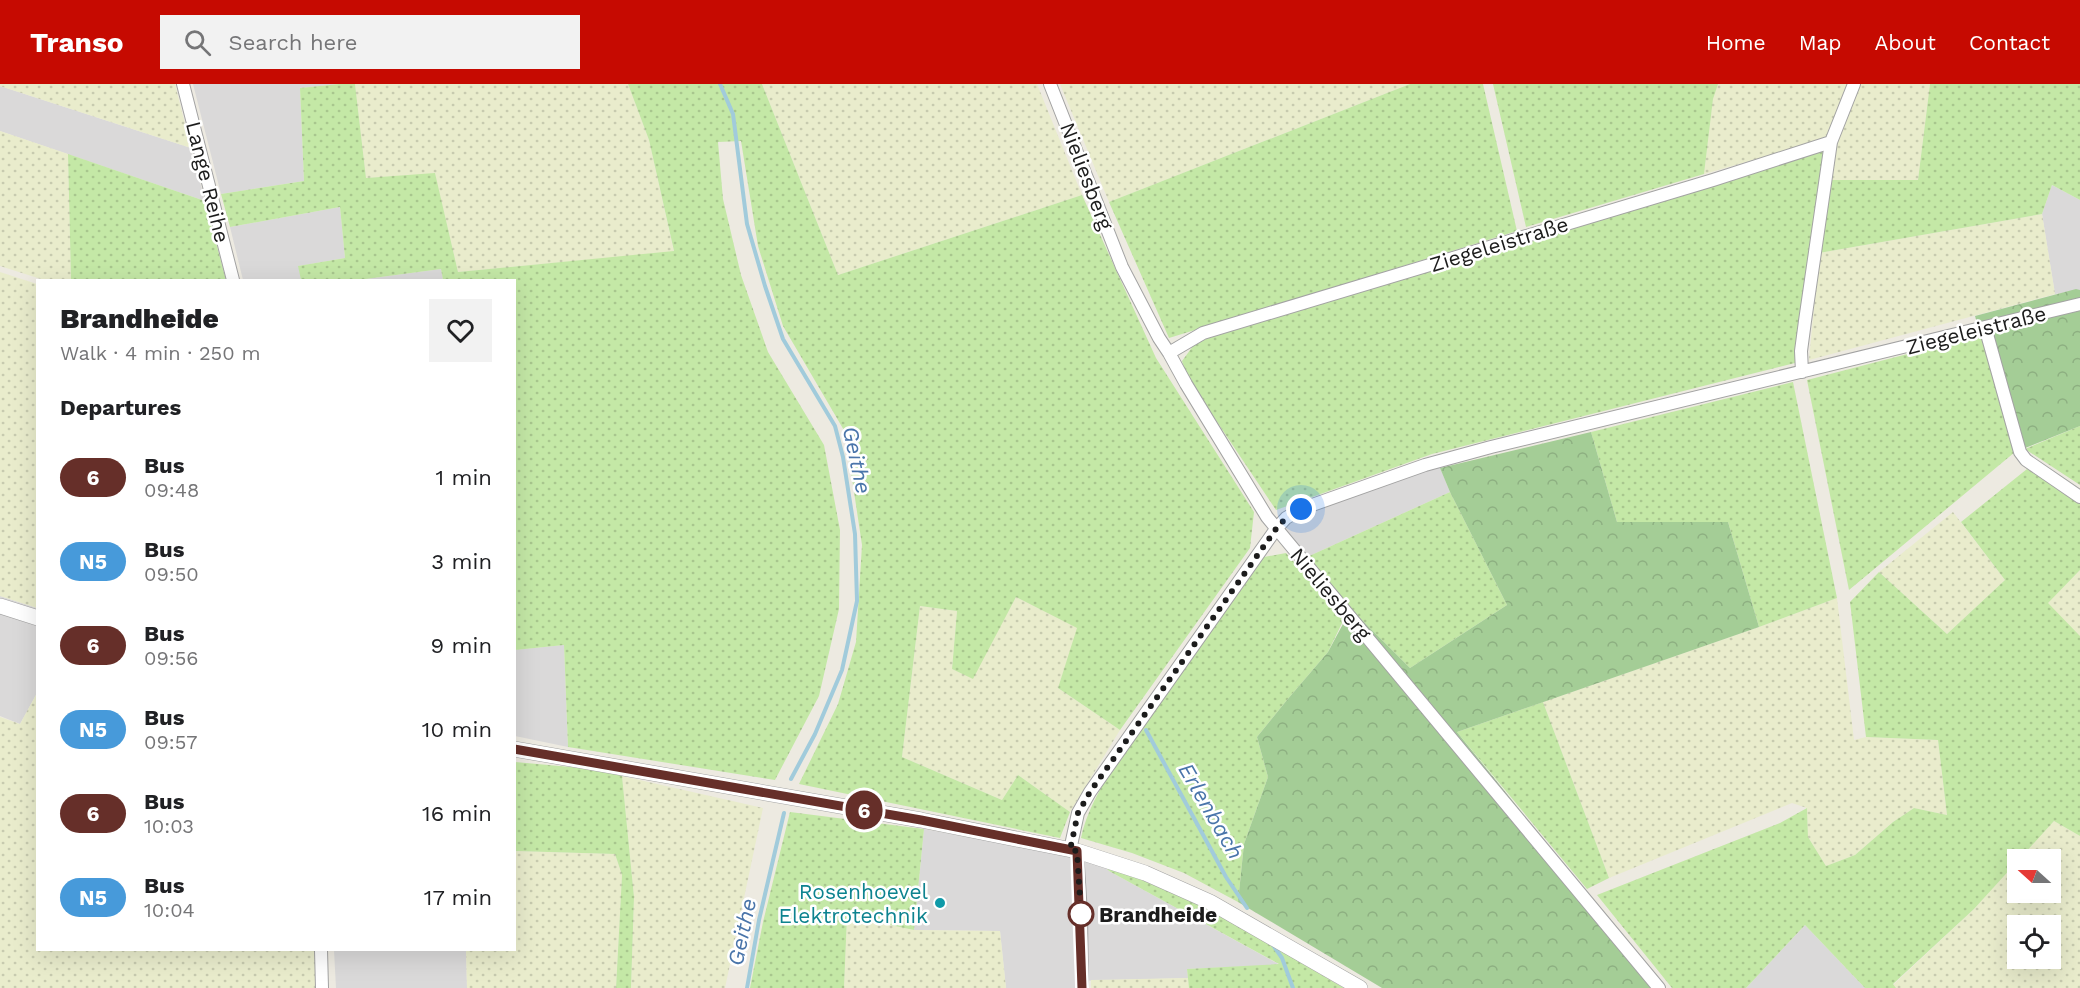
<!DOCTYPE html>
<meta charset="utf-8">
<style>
body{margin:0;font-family:"Work Sans",sans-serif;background:#f2f2f2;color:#202124;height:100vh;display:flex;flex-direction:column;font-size:22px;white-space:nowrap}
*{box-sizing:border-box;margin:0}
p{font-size:20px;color:#757577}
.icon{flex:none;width:33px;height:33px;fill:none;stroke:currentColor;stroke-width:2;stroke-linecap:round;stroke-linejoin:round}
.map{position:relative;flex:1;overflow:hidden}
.drawer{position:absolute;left:36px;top:195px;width:480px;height:672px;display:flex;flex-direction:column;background:#fff;border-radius:0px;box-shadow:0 6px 24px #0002}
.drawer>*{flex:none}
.badge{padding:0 12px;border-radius:20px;font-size:21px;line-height:39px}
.needle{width:39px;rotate:291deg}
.tools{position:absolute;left:2007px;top:765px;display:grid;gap:12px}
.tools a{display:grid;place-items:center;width:54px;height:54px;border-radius:0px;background:#fff;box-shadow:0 6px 24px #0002;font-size:30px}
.you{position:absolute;width:30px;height:30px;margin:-15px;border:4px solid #fff;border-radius:50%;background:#1a73e8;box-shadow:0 0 0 9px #1a73e833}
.map>.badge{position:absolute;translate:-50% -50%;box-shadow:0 0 0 3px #fff}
h2{padding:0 24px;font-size:22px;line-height:54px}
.round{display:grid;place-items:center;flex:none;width:63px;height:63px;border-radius:0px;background:#f2f2f2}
.headline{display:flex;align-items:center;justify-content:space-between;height:102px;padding:0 24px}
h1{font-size:28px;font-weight:800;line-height:45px}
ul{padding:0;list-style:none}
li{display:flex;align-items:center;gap:18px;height:84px;padding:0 24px}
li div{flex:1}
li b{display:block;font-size:22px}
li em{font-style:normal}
li .badge{min-width:66px;font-weight:700;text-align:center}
header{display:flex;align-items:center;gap:36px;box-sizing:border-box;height:84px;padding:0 30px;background:#c60a01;color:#fff}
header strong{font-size:28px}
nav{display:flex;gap:33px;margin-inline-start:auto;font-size:21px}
.search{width:420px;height:54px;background:#f2f2f2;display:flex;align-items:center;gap:15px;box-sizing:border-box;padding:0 21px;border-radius:0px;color:#757577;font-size:22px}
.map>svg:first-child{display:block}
.residential{fill:#dad9d9}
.farmland{fill:url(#farmland-dots);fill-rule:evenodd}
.grass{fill:url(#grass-dots)}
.forest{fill:url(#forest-crowns)}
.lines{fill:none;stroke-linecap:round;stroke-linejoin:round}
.stream{stroke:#a1cbdb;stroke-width:4}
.minor-casing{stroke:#a3a3a3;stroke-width:14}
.tertiary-casing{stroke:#a3a3a3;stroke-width:16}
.minor{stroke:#fff;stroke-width:12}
.tertiary{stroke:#fff;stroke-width:15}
.line-casing{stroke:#fff;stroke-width:14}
.line{stroke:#662f29;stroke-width:9}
.walk{stroke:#1c1c1c;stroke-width:6;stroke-dasharray:0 10.8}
.culture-dot{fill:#0f9aa8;stroke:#fff;stroke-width:2}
.stop-dot{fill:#fff;stroke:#662f29;stroke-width:3}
.labels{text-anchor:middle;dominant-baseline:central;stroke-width:5;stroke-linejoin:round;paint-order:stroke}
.street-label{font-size:21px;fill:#1c1c1c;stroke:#fff}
.culture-label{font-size:21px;fill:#0d838f;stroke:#fff;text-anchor:end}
.stop-label{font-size:21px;font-weight:bold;fill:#1c1c1c;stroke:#fff;text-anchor:start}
.water-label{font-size:22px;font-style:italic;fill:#4a75aa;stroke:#fff}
</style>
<header>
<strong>Transo</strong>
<div class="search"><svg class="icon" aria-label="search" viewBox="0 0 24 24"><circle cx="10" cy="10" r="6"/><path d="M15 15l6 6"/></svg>Search here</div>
<nav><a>Home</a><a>Map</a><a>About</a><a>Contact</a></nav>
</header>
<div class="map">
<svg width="2080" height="904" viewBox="0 0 2080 904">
<defs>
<pattern id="farmland-dots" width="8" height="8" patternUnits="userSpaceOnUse" patternTransform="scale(1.5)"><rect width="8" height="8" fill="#e9eccc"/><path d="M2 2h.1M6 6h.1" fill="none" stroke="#c7caaf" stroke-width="1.8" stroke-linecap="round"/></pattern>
<pattern id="grass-dots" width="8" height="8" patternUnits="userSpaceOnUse" patternTransform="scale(1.5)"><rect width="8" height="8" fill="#c4e8a6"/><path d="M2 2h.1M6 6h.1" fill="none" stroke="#a8c68e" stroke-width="1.8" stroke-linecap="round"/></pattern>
<pattern id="forest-crowns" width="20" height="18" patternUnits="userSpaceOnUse" patternTransform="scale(1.5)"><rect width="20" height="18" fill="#a4cd96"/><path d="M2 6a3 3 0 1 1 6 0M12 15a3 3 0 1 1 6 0" fill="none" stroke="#8daf81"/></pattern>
</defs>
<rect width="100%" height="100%" fill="#edeae1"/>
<path class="residential" d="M 193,0 L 339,0 L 300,4 L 304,97 L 221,110 Z
M 0,2 L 191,64 L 205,117 L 0,47 Z
M 2052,101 L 2080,116 L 2080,206 L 2055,210 L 2042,130 Z
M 340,123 L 345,174 L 299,182 L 301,196 L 243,196 L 230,143 Z
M 441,185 L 443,196 L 358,196 Z
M 1439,381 L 1450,408 L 1307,473 L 1284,443 L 1292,432 Z
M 0,512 L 37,524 L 37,609 L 20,640 L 0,632 Z
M 564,561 L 568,663 L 515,652 L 514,566 Z
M 924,745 L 1072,772 L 1105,783 L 1109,787 L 1280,881 L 1187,885 L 1188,894 L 1076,897 L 1076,904 L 1006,904 L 1000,847 L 914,846 Z
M 1805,841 L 1865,904 L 1746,904 Z
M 334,866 L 466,866 L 467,904 L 336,904 Z"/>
<path class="farmland" d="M 0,0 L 175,0 L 191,64 L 0,2 Z
M 355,0 L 628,0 L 649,56 L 674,168 L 458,188 L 435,90 L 366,94 Z
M 762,0 L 1037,0 L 1082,111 L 838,191 Z
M 1060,0 L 1410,0 L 1109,118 Z
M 1718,0 L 1851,0 L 1830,54 L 1704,90 L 1713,14 Z
M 1858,0 L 1930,0 L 1918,96 L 1831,96 L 1837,56 Z
M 0,47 L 68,70 L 71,196 L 44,196 L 0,182 Z
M 2042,130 L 2055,210 L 1809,276 L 1819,169 Z
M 0,188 L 37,200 L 37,524 L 0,512 Z
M 1953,428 L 2005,496 L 1947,550 L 1879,488 Z
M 2080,486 L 2080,552 L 2047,519 Z
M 1016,513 L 1078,544 L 1058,604 L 1120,646 L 1070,728 L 1018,691 L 1002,716 L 902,673 L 920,522 L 957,527 L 952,585 L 972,594 Z
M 1837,514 L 1854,656 L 1866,653 L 1938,656 L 1947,731 L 1914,724 L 1893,738 L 1855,771 L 1826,782 L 1808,753 L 1807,724 L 1792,719 L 1609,794 L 1543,618 L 1759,543 Z
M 37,609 L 38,866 L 315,866 L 317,904 L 0,904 L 0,633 L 20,640 Z
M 622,692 L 763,724 L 725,904 L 631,904 L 634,813 Z
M 2054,737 L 2080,752 L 2080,904 L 1896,904 L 1893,901 L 1974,825 L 2017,777 L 2018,808 L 2050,808 L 2050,776 L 2019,775 ZM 2018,842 L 2050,842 L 2050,874 L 2018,874 Z
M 515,767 L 615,770 L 622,791 L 616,904 L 467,904 L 466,866 L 514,866 Z
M 847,832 L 914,846 L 1000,847 L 1006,904 L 844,904 Z
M 1188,894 L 1189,904 L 1091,904 L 1091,896 Z"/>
<path class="grass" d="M 339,0 L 355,0 L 366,94 L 435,89 L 458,188 L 674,167 L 649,56 L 628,0 L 762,0 L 838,191 L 1082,111 L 1156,274 L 1254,428 L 1250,464 L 1120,646 L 1058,604 L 1077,544 L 1016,513 L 973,595 L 952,585 L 957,527 L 920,522 L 902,673 L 1002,716 L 1018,691 L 1070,728 L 1060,754 L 799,700 L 838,620 L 856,558 L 862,461 L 845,348 L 783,242 L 758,162 L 741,57 L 718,58 L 723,115 L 741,191 L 768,268 L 824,361 L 840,446 L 839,525 L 819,612 L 775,696 L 568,663 L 564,561 L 515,566 L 514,196 L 443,196 L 441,185 L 358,196 L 301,196 L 298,182 L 345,174 L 340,123 L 230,143 L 221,110 L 304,97 L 300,4 Z
M 1410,0 L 1483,0 L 1517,147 L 1169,254 L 1109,118 Z
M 1493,0 L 1718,0 L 1713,15 L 1704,90 L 1526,143 Z
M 1930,0 L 2080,0 L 2080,116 L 2052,101 L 2042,130 L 1819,169 L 1831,96 L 1918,96 Z
M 1824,66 L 1795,279 L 1432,370 L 1276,426 L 1187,293 L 1182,277 L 1196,258 Z
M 68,70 L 205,117 L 226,196 L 71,196 Z
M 1981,251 L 2015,368 L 1849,506 L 1807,296 Z
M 1793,298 L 1837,514 L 1759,543 L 1728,438 L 1617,438 L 1591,348 Z
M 2080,342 L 2080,401 L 2025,365 Z
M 2027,385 L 2080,417 L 2080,486 L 2048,519 L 2080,552 L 2080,752 L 2054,737 L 1974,825 L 1893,900 L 1896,904 L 1865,904 L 1805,841 L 1746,904 L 1672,904 L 1597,811 L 1780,739 L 1807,724 L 1808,753 L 1826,782 L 1855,771 L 1893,738 L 1914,724 L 1947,731 L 1938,656 L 1866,653 L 1850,518 L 1879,488 L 1947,550 L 2005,496 L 1961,438 Z
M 1450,408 L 1507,521 L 1410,584 L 1351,525 L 1307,473 Z
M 1286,469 L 1344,535 L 1328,568 L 1287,616 L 1257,653 L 1268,693 L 1244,760 L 1238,818 L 1184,789 L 1132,769 L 1081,754 C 1090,708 1134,654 1162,616 C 1196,568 1230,521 1264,473 Z
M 1543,618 L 1609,794 L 1587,805 L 1457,648 Z
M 515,678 L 604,686 L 622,692 L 634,813 L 631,904 L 616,904 L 622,791 L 615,770 L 515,767 Z
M 790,728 L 924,745 L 914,846 L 847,832 L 844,904 L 750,904 L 763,838 Z
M 1105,783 L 1122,786 L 1215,828 L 1344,904 L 1189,904 L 1187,885 L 1279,880 L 1109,787 Z"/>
<path class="forest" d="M 2076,205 L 2080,206 L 2080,342 L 2015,368 L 1975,232 Z
M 1591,348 L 1617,438 L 1728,438 L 1759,543 L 1457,648 L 1545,757 L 1657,904 L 1382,904 L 1238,818 L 1244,760 L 1268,693 L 1257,653 L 1287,616 L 1328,568 L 1351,525 L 1410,584 L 1507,521 L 1450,408 L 1440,384 Z"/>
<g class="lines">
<path class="stream" d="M 720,0 L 733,30 L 747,140 L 765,202 L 783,255 L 835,342 L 843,373 L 855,450 L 857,517 L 842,586 L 815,650 L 791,695
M 1146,646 L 1226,793 L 1247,824
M 1273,861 L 1282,874 L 1293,904
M 747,904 L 759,836 L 784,729"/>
<defs>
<path id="minor" d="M 183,0 L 233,196
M 1050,0 L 1122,183 L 1159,254 L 1169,269 L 1186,300 L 1267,433 L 1659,904
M 1985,243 L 2020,368 L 2026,376 L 2080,413
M 1169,269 L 1203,249 L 1713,96 L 1831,58
M 1802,288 L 1801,267 L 1805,237 L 1831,58 L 1854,0
M 1070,766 L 1078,729 L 1090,708 L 1276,445 L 1286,434 L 1301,425 L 1425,381 L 1491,363 L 2080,220
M 1077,767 L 1081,830 L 1082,904
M 321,866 L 322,904"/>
<path id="tertiary" d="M 0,522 L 38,534
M 514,665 L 921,736 L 1077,767 L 1145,789 L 1210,818 L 1360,904"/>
</defs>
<use href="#minor" class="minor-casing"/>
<use href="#tertiary" class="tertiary-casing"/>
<use href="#minor" class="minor"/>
<use href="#tertiary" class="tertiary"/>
</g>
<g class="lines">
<defs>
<path id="line" d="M 514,665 L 921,736 L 1077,767 L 1082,904"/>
</defs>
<use href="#line" class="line-casing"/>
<use href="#line" class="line"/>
<path class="walk" d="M 1081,830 L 1077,767 L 1070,766 L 1078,729 L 1090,708 L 1276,445 L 1286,434 L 1301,425"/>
</g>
<circle class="culture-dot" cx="940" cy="819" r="6"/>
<circle class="stop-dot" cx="1081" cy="830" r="12"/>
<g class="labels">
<g class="street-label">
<text transform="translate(1087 92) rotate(69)">Nieliesberg</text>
<text transform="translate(208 98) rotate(76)">Lange Reihe</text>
<text transform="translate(1499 160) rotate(-17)">Ziegeleistraße</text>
<text transform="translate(1976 246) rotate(-14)">Ziegeleistraße</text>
<text transform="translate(1331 510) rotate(50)">Nieliesberg</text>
</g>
<g class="culture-label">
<text x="928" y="807">Rosenhoevel<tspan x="928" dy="24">Elektrotechnik</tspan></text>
</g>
<g class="stop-label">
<text x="1099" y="830">Brandheide</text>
</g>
<g class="water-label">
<text transform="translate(857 376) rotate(78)">Geithe</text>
<text transform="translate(1211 727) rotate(60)">Erlenbach</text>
<text transform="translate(742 848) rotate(-78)">Geithe</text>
</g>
</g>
</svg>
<div class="tools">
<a><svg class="needle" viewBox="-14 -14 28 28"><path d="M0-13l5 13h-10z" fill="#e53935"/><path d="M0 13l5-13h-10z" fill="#757577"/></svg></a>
<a><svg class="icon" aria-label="locate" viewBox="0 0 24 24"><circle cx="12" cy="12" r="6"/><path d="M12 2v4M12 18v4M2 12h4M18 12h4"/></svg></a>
</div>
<div class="you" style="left:1301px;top:425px"></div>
<b class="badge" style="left:864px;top:726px;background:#662f29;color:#fff">6</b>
<section class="drawer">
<div class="headline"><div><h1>Brandheide</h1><p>Walk · 4 min · 250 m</p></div><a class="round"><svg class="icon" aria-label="heart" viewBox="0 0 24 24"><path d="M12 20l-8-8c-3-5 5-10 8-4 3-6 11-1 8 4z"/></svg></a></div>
<h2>Departures</h2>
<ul>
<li><span class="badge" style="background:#662f29;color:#fff">6</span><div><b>Bus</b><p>09:48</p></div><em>1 min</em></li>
<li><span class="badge" style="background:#479ada;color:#fff">N5</span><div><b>Bus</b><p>09:50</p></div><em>3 min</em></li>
<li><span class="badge" style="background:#662f29;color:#fff">6</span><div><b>Bus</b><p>09:56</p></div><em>9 min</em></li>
<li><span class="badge" style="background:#479ada;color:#fff">N5</span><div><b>Bus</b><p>09:57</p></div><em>10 min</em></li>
<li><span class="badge" style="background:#662f29;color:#fff">6</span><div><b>Bus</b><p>10:03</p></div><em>16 min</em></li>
<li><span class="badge" style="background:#479ada;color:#fff">N5</span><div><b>Bus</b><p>10:04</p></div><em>17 min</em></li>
</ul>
</section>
</div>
